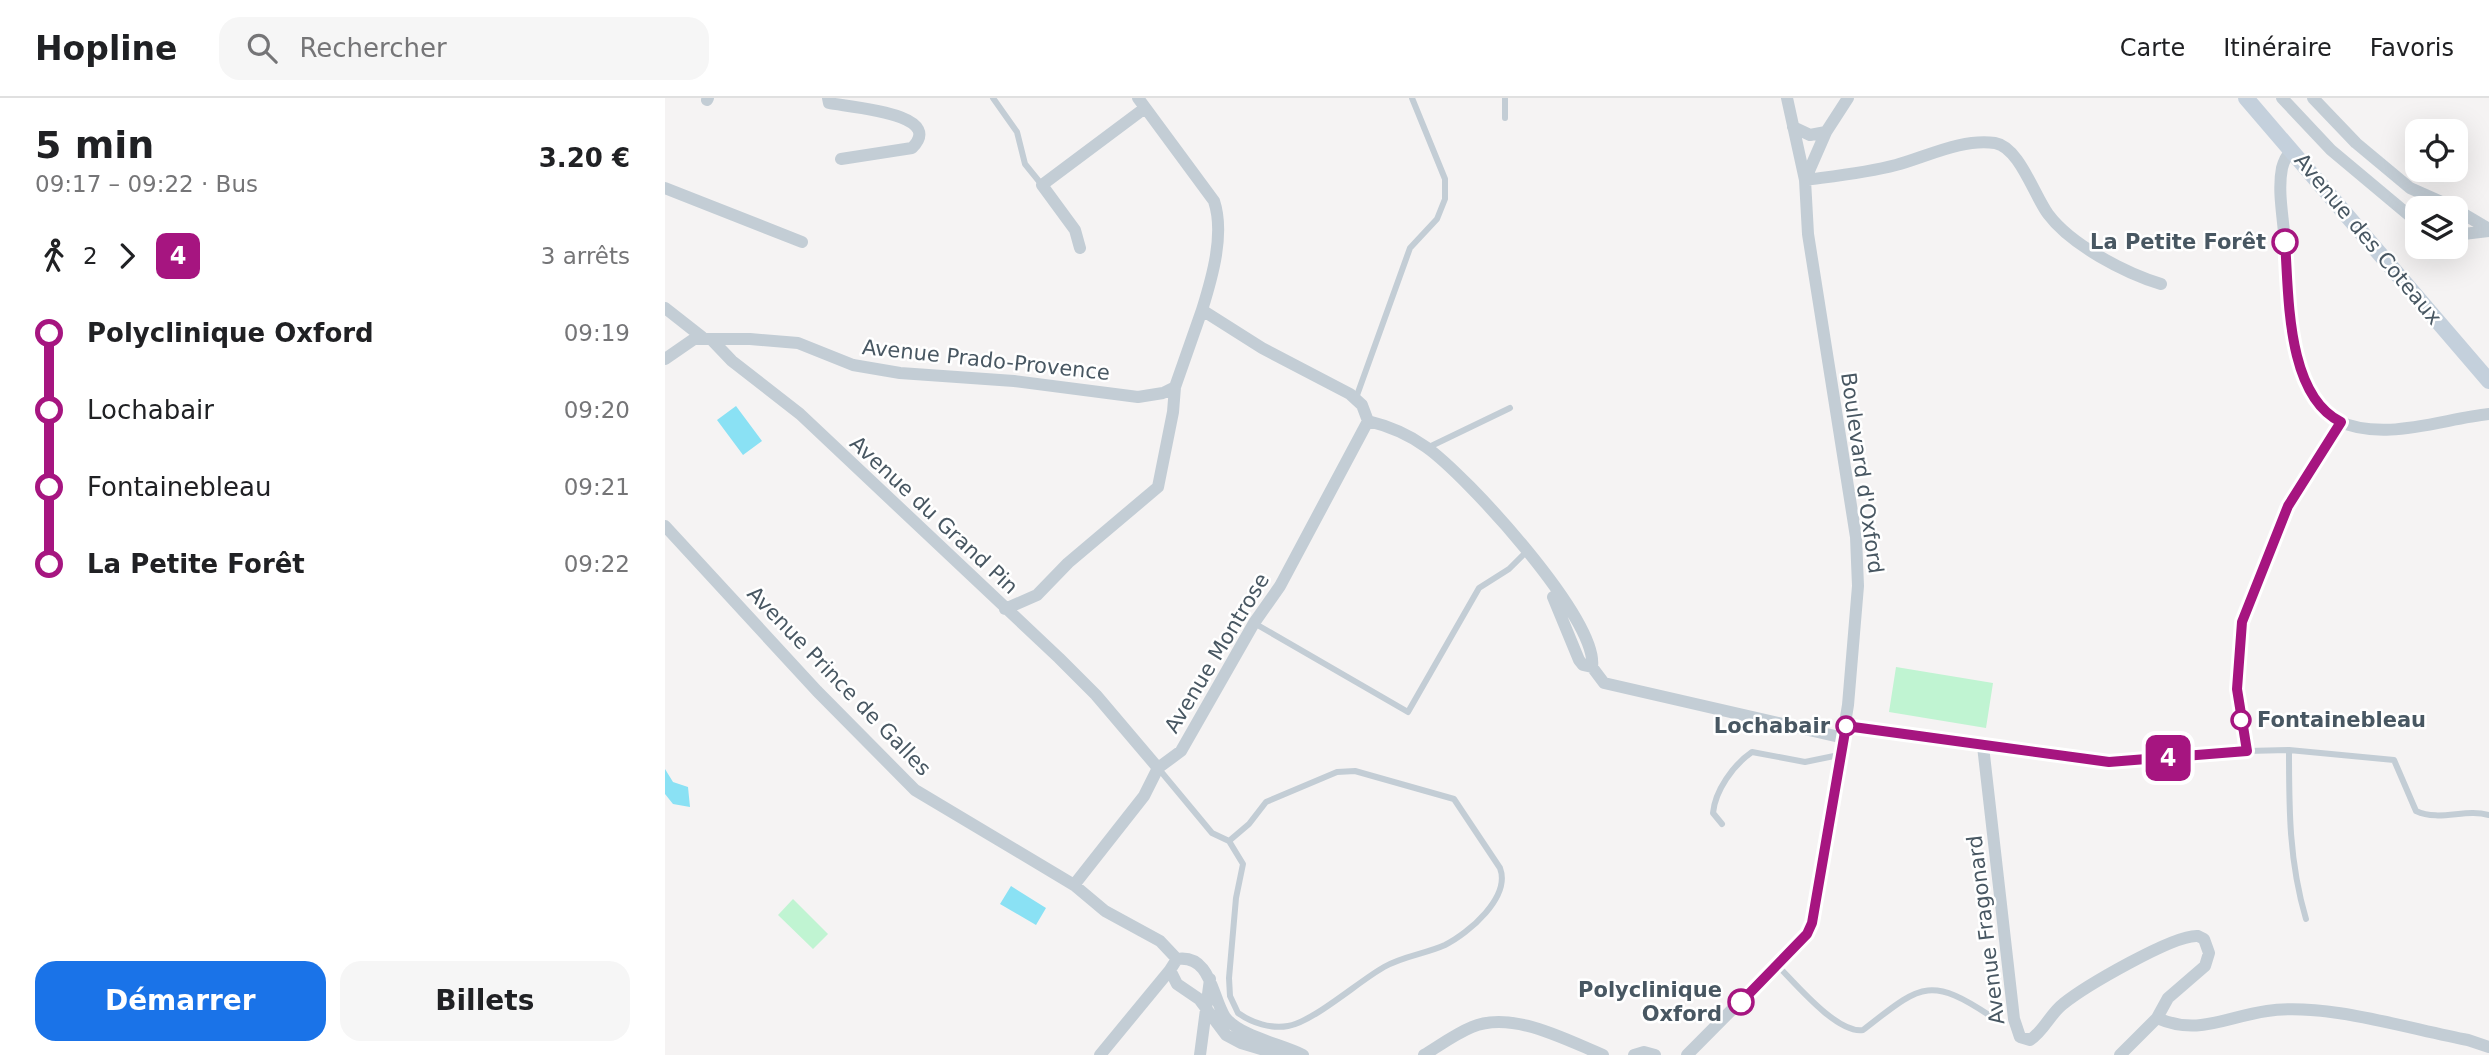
<!DOCTYPE html>
<html lang="fr">
<meta charset="utf-8">
<style>
body{margin:0;font-family:"DejaVu Sans",sans-serif;background:#f6f6f6;color:#202124;height:100vh;display:flex;flex-direction:column;font-size:26px;white-space:nowrap}
*{box-sizing:border-box;margin:0}
p{font-size:23px;color:#757577}
.icon{flex:none;width:38px;height:38px;fill:none;stroke:currentColor;stroke-width:2;stroke-linecap:round;stroke-linejoin:round}
.map{position:relative;flex:1;overflow:hidden}
.details{display:flex;flex-direction:column;background:#fff;width:665px}
.details>*{flex:none}
.badge{padding:0 14px;border-radius:10px;font-size:24px;line-height:46px}
.controls{position:absolute;left:1740px;top:21px;display:grid;gap:14px}
.controls a{display:grid;place-items:center;width:63px;height:63px;border-radius:14px;background:#fff;box-shadow:0 7px 28px #0002;font-size:35px}
.map>.badge{position:absolute;translate:-50% -50%;box-shadow:0 0 0 4px #fff}
.legs{display:flex;align-items:center;gap:10px;height:77px;padding:0 35px;font-size:23px}
.legs p{margin-inline-start:auto}
.head{display:flex;align-items:center;justify-content:space-between;height:119px;padding:0 35px}
h1{font-size:38px;font-weight:600;line-height:52px}
.button{display:flex;gap:14px;margin-top:auto;padding:14px 35px}
.button a{flex:1;height:80px;border-radius:21px;background:#1a73e8;color:#fff;font-size:28px;font-weight:600;line-height:80px;text-align:center}
.button a+a{background:#f6f6f6;color:#202124}
ul{padding:0 35px;list-style:none}
li{display:flex;align-items:center;gap:24px;height:77px;font-size:26px}
li i{display:grid;place-items:center;width:10px;height:100%;margin:0 9px;background:currentColor}
li i::after{content:'';width:18px;height:18px;margin:-9px;border:5px solid;border-radius:50%;background:#fff}
li p{margin-inline-start:auto}
li:first-child i{background:linear-gradient(#0000 50%,currentColor 0)}
li:last-child i{background:linear-gradient(currentColor 50%,#0000 0)}
header{display:flex;align-items:center;gap:42px;box-sizing:border-box;height:98px;padding:0 35px;background:#fff;border-bottom:2px solid #e0e0e0}
header strong{font-size:33px}
nav{display:flex;gap:38px;margin-inline-start:auto;font-size:24px}
.search{width:490px;height:63px;background:#f6f6f6;display:flex;align-items:center;gap:18px;box-sizing:border-box;padding:0 24px;border-radius:21px;color:#757577;font-size:26px}
main{display:flex;flex:1;min-height:0}
.map>svg:first-child{display:block}
.green{fill:#c0f4d2}
.water{fill:#8ae1f4}
.lines{fill:none;stroke-linecap:round;stroke-linejoin:round}
.service{stroke:#c3cdd5;stroke-width:6}
.minor{stroke:#c3cdd5;stroke-width:12}
.secondary{stroke:#c4d0dc;stroke-width:16}
.line-1-casing{stroke:#fff;stroke-width:16}
.line-1{stroke:#a61580;stroke-width:10}
.stop-1-dot{fill:#fff;stroke:#a61580;stroke-width:3.5}
.labels{text-anchor:middle;dominant-baseline:central;stroke-width:5;stroke-linejoin:round;paint-order:stroke}
.street-label{font-size:21px;fill:#485762;stroke:#fff}
.stop-label{font-size:21px;font-weight:bold;fill:#485762;stroke:#fff;text-anchor:end}
</style>
<header>
<strong>Hopline</strong>
<div class="search"><svg class="icon" aria-label="search" viewBox="0 0 24 24"><circle cx="10" cy="10" r="6"/><path d="M15 15l6 6"/></svg>Rechercher</div>
<nav><a>Carte</a><a>Itinéraire</a><a>Favoris</a></nav>
</header>
<main>
<section class="details">
<div class="head"><div><h1>5 min</h1><p>09:17 – 09:22 · Bus</p></div><b>3.20 €</b></div>
<div class="legs"><svg class="icon" aria-label="walk" viewBox="0 0 24 24"><circle cx="13" cy="4" r="2"/><path d="M13 8l-2 6 4 7M11 14l-3 7M7 12l3-4h3l4 4"/></svg>2<svg class="icon" aria-label="forward" viewBox="0 0 24 24"><path d="M9 5l7 7-7 7"/></svg><b class="badge" style="background:#a61580;color:#fff">4</b><p>3 arrêts</p></div>
<ul>
<li><i style="color:#a61580"></i><b>Polyclinique Oxford</b><p>09:19</p></li>
<li><i style="color:#a61580"></i><span>Lochabair</span><p>09:20</p></li>
<li><i style="color:#a61580"></i><span>Fontainebleau</span><p>09:21</p></li>
<li><i style="color:#a61580"></i><b>La Petite Forêt</b><p>09:22</p></li>
</ul>
<div class="button"><a>Démarrer</a><a>Billets</a></div>
</section>
<div class="map">
<svg width="1824" height="957" viewBox="0 0 1824 957">
<rect width="100%" height="100%" fill="#f5f3f3"/>
<path class="green" d="M 1231,569 L 1328,585 L 1321,630 L 1224,614 Z
M 128,801 L 163,836 L 148,851 L 113,817 Z"/>
<path class="water" d="M 71,308 L 97,343 L 78,357 L 52,322 Z
M 0,671 L 8,684 L 23,689 L 25,709 L 8,706 L 0,696 Z
M 346,788 L 381,810 L 371,827 L 335,806 Z"/>
<g class="lines">
<path class="service" d="M 328,0 L 352,34 L 360,66 L 377,87
M 840,0 L 840,20
M 691,300 L 745,150 L 772,121 L 780,101 L 780,81 L 747,0
M 762,350 L 845,310
M 589,525 L 743,614 L 814,490 L 844,471 L 861,454
M 1624,652 C 1624,710 1624,764 1641,821
M 1582,653 L 1624,652 L 1729,662 L 1751,713 C 1775,724 1800,710 1824,717
M 493,670 L 547,735 L 564,743 L 578,766 L 571,800 L 564,880 L 565,898 L 573,915 C 587,925 606,931 623,928 C 648,924 694,883 719,869 C 738,858 760,856 780,847 C 804,835 846,799 835,770 L 789,701 L 690,673 L 672,674 L 601,704 L 584,726 L 564,743
M 1057,726 L 1048,715 C 1050,693 1068,667 1087,654 L 1140,664 L 1174,657
M 1112,867 C 1130,885 1172,936 1198,932 C 1255,888 1263,876 1327,919"/>
<path class="minor" d="M 163,0 L 164,5 C 182,9 282,15 247,50 L 176,61
M 473,0 L 549,103 C 560,136 547,180 537,212 L 597,250 L 685,296 L 697,307 L 703,323 C 724,328 743,336 761,349 C 801,377 934,522 927,569
M 1617,0 L 1666,52 L 1752,124
M 1648,0 L 1691,45 L 1745,90 L 1790,110
M 42,2 L 43,0
M 1128,29 L 1145,37 L 1161,34
M 1627,51 C 1622,57 1619,62 1617,70 C 1613,90 1617,113 1619,134 C 1622,179 1622,228 1635,271 C 1641,291 1653,313 1671,322 C 1718,345 1776,321 1824,316
M 1140,82 C 1170,78 1201,75 1231,67 C 1261,59 1297,40 1330,45 C 1354,49 1369,97 1383,116 C 1406,147 1460,175 1496,186
M 1140,82 L 1161,34 L 1183,0
M 0,90 L 137,144
M 1790,111 L 1824,131
M 1790,137 L 1824,133
M 415,150 L 410,132 L 377,87 L 480,10
M 0,210 L 37,239
M 46,241 L 67,263 L 135,316 L 394,560 L 431,597 L 493,670
M 0,261 L 29,241 L 85,241 L 133,245 L 188,267 L 235,275 L 349,283 L 473,299 L 498,295 L 510,289
M 0,428 L 152,593 L 250,692 L 409,787 L 440,813 L 495,843 L 512,861
M 888,499 L 914,562 L 918,567 L 927,569 L 939,585 L 1179,640
M 340,511 L 372,497 L 403,465 L 493,389 L 508,314 L 510,289 L 537,212
M 1181,628 L 1444,664 L 1582,653 L 1572,591 L 1577,524 L 1623,408 L 1676,324
M 1318,648 L 1349,921 L 1355,939 L 1365,942 C 1379,933 1385,916 1398,906 C 1419,889 1509,836 1533,838 L 1539,841 L 1544,855 L 1540,868 L 1503,900 L 1492,920 L 1455,957
M 409,787 L 479,698 L 493,670 L 516,653 L 589,525 L 615,488 L 703,323
M 1492,920 C 1533,938 1560,919 1602,913 C 1660,904 1744,931 1803,942 L 1824,949
M 435,957 L 505,872
M 535,957 L 545,881
M 616,957 L 576,945 L 561,937 L 534,901 L 512,886 L 505,872 L 512,861 C 546,856 547,899 560,919 C 574,938 616,946 638,957
M 759,957 C 774,948 790,936 807,929 C 847,912 901,942 938,957
M 969,957 L 979,954 L 990,957
M 1022,957 L 1142,836 L 1147,825 L 1183,607 L 1193,488 L 1191,439 L 1143,136 L 1140,82 L 1122,0"/>
<path class="secondary" d="M 1581,0 L 1824,283"/>
</g>
<g class="lines">
<defs>
<path id="line-1" d="M 1076,904 L 1142,836 L 1147,825 L 1181,628 L 1444,664 L 1582,653 L 1572,591 L 1577,524 L 1623,408 L 1676,324 C 1621,297 1624,197 1620,144"/>
</defs>
<use href="#line-1" class="line-1-casing"/>
<use href="#line-1" class="line-1"/>
</g>
<g class="stop-1-dot">
<circle cx="1620" cy="144" r="12"/>
<circle cx="1576" cy="622" r="9"/>
<circle cx="1181" cy="628" r="9"/>
<circle cx="1076" cy="904" r="12"/>
</g>
<g class="labels">
<g class="street-label">
<text transform="translate(1703 141) rotate(50)">Avenue des Coteaux</text>
<text transform="translate(321 262) rotate(6)">Avenue Prado-Provence</text>
<text transform="translate(1197 375) rotate(82)">Boulevard d'Oxford</text>
<text transform="translate(269 417) rotate(43)">Avenue du Grand Pin</text>
<text transform="translate(552 555) rotate(-59)">Avenue Montrose</text>
<text transform="translate(174 583) rotate(46)">Avenue Prince de Galles</text>
<text transform="translate(1321 832) rotate(-97)">Avenue Fragonard</text>
</g>
<g class="stop-label">
<text x="1601" y="144">La Petite Forêt</text>
<text x="1592" y="622" text-anchor="start">Fontainebleau</text>
<text x="1165" y="628">Lochabair</text>
<text x="1057" y="892">Polyclinique<tspan x="1057" dy="24">Oxford</tspan></text>
</g>
</g>
</svg>
<div class="controls">
<a><svg class="icon" aria-label="locate" viewBox="0 0 24 24"><circle cx="12" cy="12" r="6"/><path d="M12 2v4M12 18v4M2 12h4M18 12h4"/></svg></a>
<a><svg class="icon" aria-label="layers" viewBox="0 0 24 24"><path d="M12 4l9 5-9 5-9-5zM3 14l9 5 9-5"/></svg></a>
</div>
<b class="badge" style="left:1503px;top:660px;background:#a61580;color:#fff">4</b>
</div>
</main>
